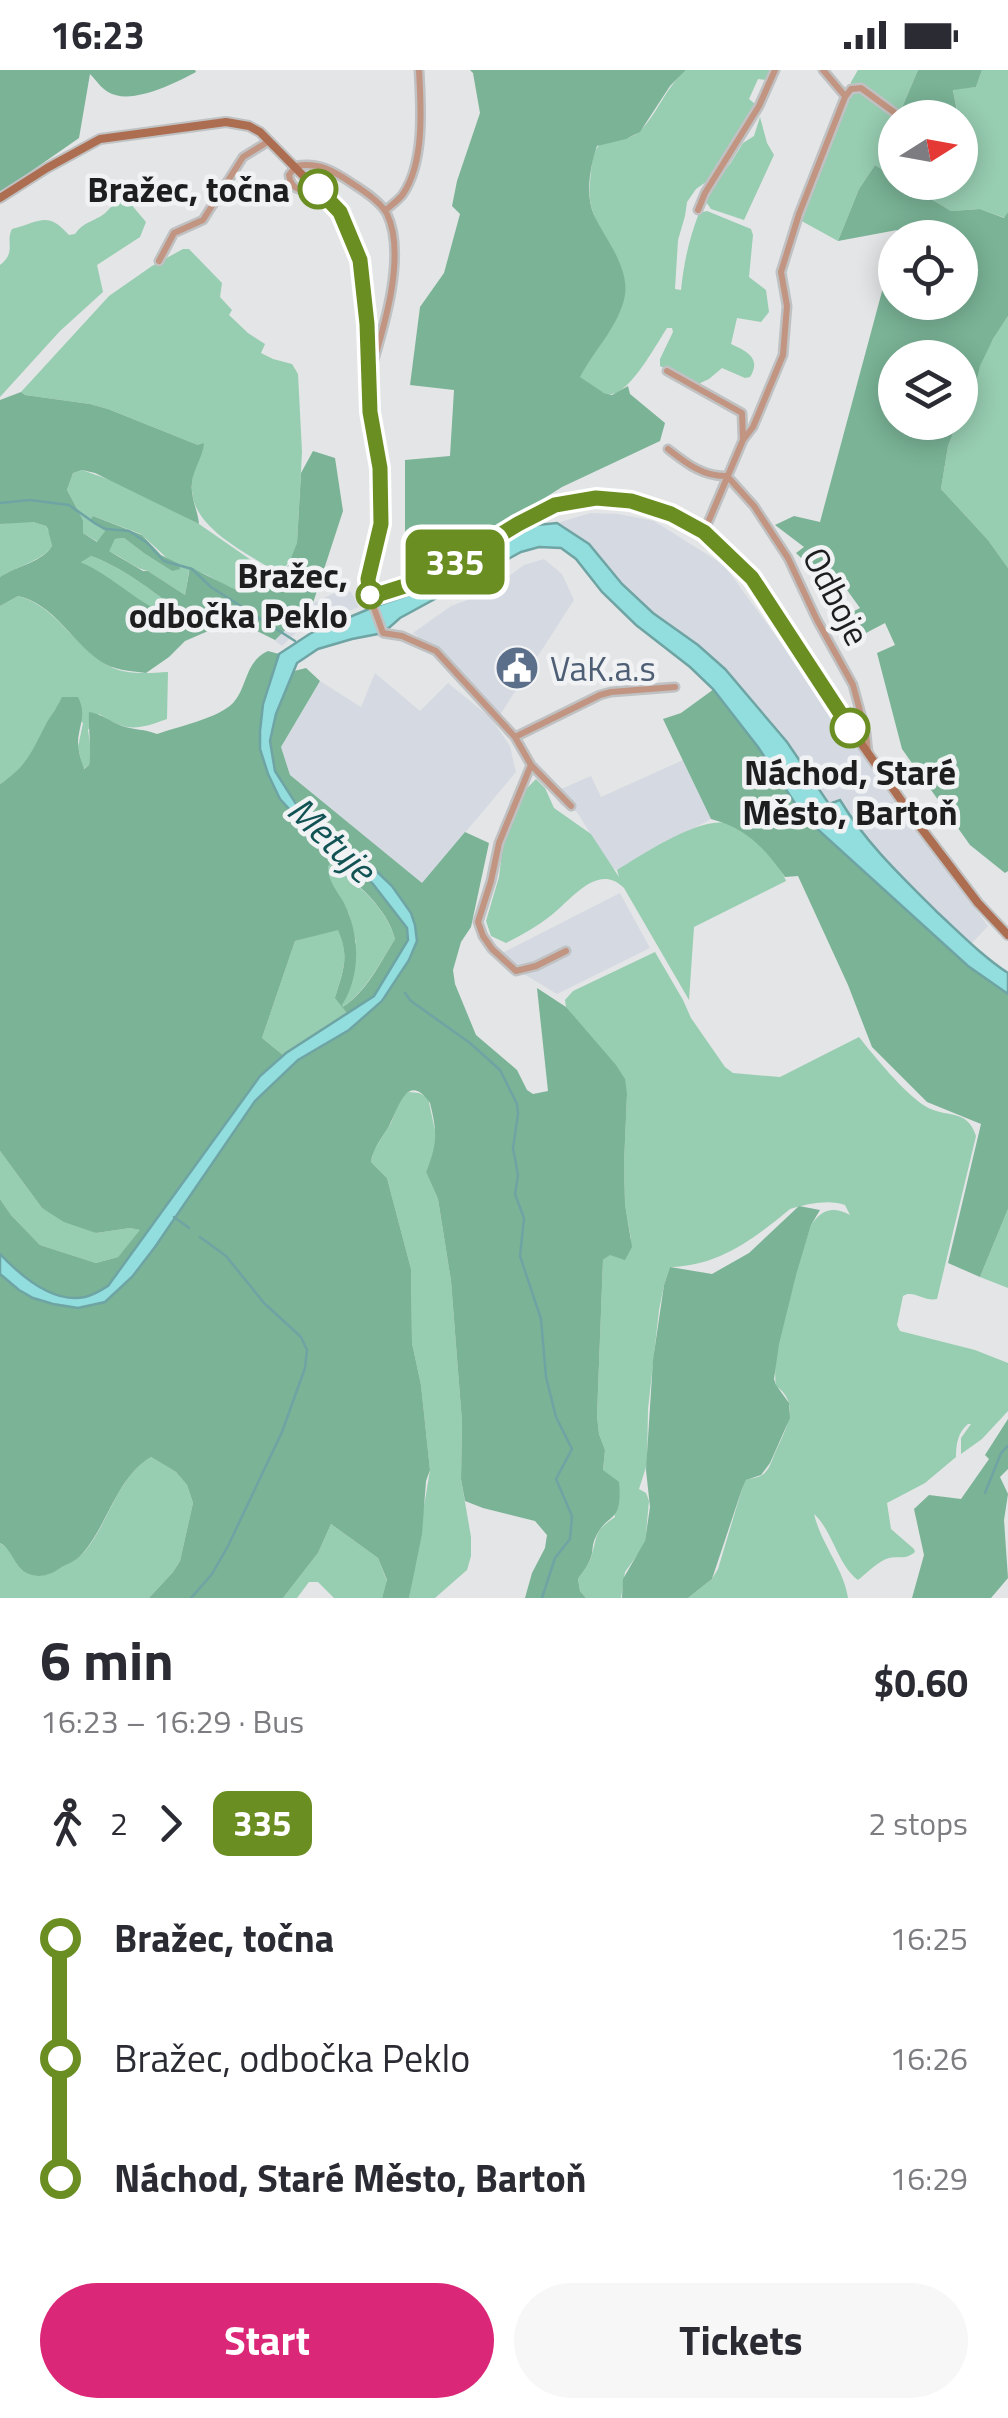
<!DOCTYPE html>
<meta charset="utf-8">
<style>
body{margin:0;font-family:"Titillium Web",sans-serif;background:#f7f7f7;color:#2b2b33;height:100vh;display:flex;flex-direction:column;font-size:38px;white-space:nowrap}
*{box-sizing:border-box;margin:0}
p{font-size:32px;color:#7c7c81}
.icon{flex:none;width:55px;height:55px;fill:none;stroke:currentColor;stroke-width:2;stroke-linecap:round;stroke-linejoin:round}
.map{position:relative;height:1528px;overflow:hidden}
.panel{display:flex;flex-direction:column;background:#fff;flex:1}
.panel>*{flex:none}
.badge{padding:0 20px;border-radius:15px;font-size:35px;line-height:65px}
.needle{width:65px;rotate:79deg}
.controls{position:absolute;left:878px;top:30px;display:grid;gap:20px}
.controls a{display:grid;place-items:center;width:100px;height:100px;border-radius:50%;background:#fff;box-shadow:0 5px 25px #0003;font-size:50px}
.map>.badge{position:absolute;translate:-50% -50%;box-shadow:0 0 0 5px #fff}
.legs{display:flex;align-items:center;gap:15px;height:110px;padding:0 40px;font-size:32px}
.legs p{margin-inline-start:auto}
.headline{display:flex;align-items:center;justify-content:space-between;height:170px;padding:0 40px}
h1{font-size:55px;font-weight:700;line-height:75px}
.primary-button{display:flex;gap:20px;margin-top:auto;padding:20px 40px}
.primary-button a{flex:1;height:115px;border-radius:60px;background:#db2777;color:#fff;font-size:40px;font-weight:700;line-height:115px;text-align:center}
.primary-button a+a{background:#f7f7f7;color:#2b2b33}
ul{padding:0 40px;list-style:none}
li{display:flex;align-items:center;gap:35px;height:120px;font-size:38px}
li i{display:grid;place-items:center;width:15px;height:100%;margin:0 12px;background:currentColor}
li i::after{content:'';width:25px;height:25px;margin:-12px;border:8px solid;border-radius:50%;background:#fff}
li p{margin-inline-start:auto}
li:first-child i{background:linear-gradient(#0000 50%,currentColor 0)}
li:last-child i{background:linear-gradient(currentColor 50%,#0000 0)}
.status{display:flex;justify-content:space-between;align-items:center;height:70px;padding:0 50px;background:#fff;direction:ltr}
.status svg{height:28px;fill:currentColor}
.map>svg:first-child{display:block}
.built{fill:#d5dae2}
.green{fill:#97cdb1}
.forest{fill:#7ab396;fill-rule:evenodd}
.water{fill:#92dddd;stroke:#6fa4a4;stroke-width:2.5}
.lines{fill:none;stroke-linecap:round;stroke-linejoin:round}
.stream{stroke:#6fa4a4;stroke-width:2.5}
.street-casing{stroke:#c0c1c2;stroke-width:11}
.secondary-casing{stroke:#c0c1c2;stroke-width:12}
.street{stroke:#c19582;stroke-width:6}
.secondary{stroke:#ad6d50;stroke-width:8}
.line-1-casing{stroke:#fff;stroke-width:22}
.line-1{stroke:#6b8e23;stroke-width:15}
.stop-1-dot{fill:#fff;stroke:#6b8e23;stroke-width:5}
.labels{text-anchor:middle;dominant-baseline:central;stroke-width:9;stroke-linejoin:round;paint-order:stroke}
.stop-label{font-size:35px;font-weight:bold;fill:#1e1e1f;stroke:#f1f2f4;text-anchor:end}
.street-label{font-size:35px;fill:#1e1e1f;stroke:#f1f2f4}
.service-label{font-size:35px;fill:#4e5e75;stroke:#f1f2f4;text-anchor:start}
.water-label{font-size:38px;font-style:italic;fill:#115354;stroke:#f1f2f4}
</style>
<div class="status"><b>16:23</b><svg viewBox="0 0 49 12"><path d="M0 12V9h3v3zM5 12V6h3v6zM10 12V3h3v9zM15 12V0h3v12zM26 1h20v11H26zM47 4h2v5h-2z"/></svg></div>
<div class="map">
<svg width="1008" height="1528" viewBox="0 0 1008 1528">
<rect width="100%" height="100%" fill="#e4e5e6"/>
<path class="built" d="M 591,443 L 618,444 L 654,451 L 724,495 L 988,856 L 971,874 L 881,787 L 852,750 L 840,730 L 830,734 L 788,672 L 725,599 L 698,575 L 653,543 L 557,453 Z
M 544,489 L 562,504 L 574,530 L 500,645 L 450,589 L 413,563 L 451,536 L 486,523 L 524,495 Z
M 341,520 L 351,522 L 359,537 L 300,559 L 282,576 L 274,570 L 313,533 Z
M 375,603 L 420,641 L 448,613 L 490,647 L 510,676 L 516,702 L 422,814 L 290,705 L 281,677 L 320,611 L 361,637 Z
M 683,690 L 711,749 L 617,800 L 611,797 L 577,742 L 561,735 L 552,723 L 591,706 L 601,727 Z
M 620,823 L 650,878 L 557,924 L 519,901 L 502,883 Z"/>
<path class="green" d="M 686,0 L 771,0 L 766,10 L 758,9 L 749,29 L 755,34 L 738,66 L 706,112 L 696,119 L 687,132 L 685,146 L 678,170 L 675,219 L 681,220 C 684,192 689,169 699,143 L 707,141 L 751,159 L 753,165 L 749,207 L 766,220 L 769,242 L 761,252 L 737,248 L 731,274 C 746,281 762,288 750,307 L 745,308 L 722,298 L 709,309 L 696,315 L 660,296 L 660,289 L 673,262 L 672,258 L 667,258 C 657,273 628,328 608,324 C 598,322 588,312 579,307 C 594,283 619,252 624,225 C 630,194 600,167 592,139 C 588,127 590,113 591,101 C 592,94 593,83 597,78 C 605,66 628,73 639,62 C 657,45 665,18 686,0 Z
M 858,0 L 918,0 L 898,47 L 895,48 L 895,107 L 875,95 L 859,119 L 838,171 L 798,149 L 851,22 L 851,12 Z
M 982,0 L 1008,0 L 1008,142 L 1005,148 L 980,139 L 951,141 L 904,113 L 960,112 L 960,68 L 965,66 C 959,50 956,38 953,19 L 976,17 Z
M 760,47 L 767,73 L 774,85 L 744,150 L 711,139 L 706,132 L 712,116 L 730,94 L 743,73 L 754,66 Z
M 124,126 L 146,152 L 140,167 L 97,195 L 103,222 L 60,261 L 0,327 L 0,195 C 17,182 5,172 12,159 C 40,152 47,140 69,165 L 75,164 C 83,152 93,152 104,144 C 111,138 115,131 124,126 Z
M 183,179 L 189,179 L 222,213 L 220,227 L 232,240 L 229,245 L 248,263 L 265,274 L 261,283 L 273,289 L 292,294 L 298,304 L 302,382 L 297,473 L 293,489 L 280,501 L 273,500 C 245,482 194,458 192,421 C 191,406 197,390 198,375 L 108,339 L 90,334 L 25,325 L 21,322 L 109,226 L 152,196 Z
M 1008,246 L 1008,498 L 988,470 L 941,419 L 948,376 L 957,353 L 960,352 L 960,346 C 975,332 973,313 980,295 C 987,277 998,261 1008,246 Z
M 82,400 L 116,412 L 199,454 L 277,508 C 264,513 250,522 236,519 C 218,516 207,499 189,501 L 185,525 L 148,501 C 135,499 122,486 108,481 L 115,469 L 124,468 L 145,484 L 172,501 L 179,494 L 169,490 L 141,464 L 93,446 L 105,461 L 98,472 L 83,463 L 83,450 L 67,420 L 73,403 Z
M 19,452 L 33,452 L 46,456 L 50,463 L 52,476 C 44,490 15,497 0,507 L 0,454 Z
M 91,486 C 127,499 158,526 189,548 L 188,553 L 154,541 L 80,491 Z
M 18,526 C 58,536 76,581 113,598 C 129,605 151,603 168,602 L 167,649 C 137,660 127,662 99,644 L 88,660 L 91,680 L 89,695 L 83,699 L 78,677 L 83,653 L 59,634 C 48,648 43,663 35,679 C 28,693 14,705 0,714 L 0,536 Z
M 536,709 L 545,718 L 554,738 L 591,764 L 619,807 L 617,800 C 642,785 697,748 725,753 C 738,755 749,764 758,773 C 770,784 780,796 786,811 L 694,857 L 689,930 L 624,818 C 597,791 570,832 549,847 C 536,857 520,866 506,873 L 491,866 L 486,851 L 499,807 L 504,765 L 526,719 Z
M 330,794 C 356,812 386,837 395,869 C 380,893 366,921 343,937 L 347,943 L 283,985 L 262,968 L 295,871 L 338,859 C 350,888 343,899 335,928 L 356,872 L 349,844 L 328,808 L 328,797 Z
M 655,882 L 683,930 L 691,948 L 725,997 L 733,1003 L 780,1007 L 859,967 C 874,986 905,1024 925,1036 C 945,1049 967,1037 976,1066 L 937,1229 C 925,1232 912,1219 903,1226 L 897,1255 L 900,1261 L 975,1280 L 1008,1293 L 1008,1341 L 982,1369 L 961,1384 L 961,1368 L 971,1354 L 968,1354 C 958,1362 956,1374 956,1387 L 925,1413 L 887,1433 L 891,1459 L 914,1479 L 915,1482 C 905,1490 901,1486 889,1488 C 878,1491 867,1503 858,1510 C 837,1494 833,1461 814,1444 C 821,1474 844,1499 848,1528 L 688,1528 L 712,1509 L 718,1499 L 742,1419 L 746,1410 C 752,1408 758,1408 762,1405 C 769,1401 772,1390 775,1383 C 785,1360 802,1334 776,1316 C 770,1277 799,1194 811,1155 C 822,1139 833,1136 850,1145 L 845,1135 C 830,1129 806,1134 790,1139 C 754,1169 718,1196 670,1197 L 664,1215 L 659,1240 L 648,1339 L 647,1394 L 639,1419 L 646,1423 L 649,1431 L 645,1474 L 625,1502 L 621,1528 L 586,1528 L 580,1521 L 578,1509 C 582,1503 588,1495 591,1488 C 598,1465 593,1462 615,1447 L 603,1400 L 605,1380 L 599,1364 L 597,1346 L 603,1190 L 631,1169 L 625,1134 L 624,1094 L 627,1024 L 566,937 L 565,930 L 573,921 Z
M 409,1022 L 419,1023 L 428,1028 L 437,1070 L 435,1080 L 426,1102 L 438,1129 L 451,1211 L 462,1352 L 461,1409 L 471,1467 L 471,1486 L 467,1500 L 435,1528 L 409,1528 L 430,1400 L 421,1315 L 412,1273 L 411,1199 L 387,1108 L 371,1092 L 374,1080 L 391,1053 L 401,1027 Z
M 0,1081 L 42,1138 L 96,1163 L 130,1158 L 141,1160 L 118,1187 L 96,1193 L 40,1175 L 11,1145 L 0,1129 Z
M 1008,1139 L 1008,1218 L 980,1207 Z
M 151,1387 L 176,1402 L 187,1415 L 193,1433 L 180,1491 L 173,1502 L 149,1528 L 0,1528 L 0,1473 L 11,1481 C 14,1491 19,1500 29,1504 C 44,1509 54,1502 65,1495 C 72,1491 73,1492 79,1487 C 107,1462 114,1409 151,1387 Z
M 331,1454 L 378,1488 L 387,1511 L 382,1528 L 334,1528 L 318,1512 L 309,1512 L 297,1528 L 283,1528 L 318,1483 Z"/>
<path class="forest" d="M 0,0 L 195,0 L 196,2 C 175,13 131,36 108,22 C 101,18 96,10 90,4 L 79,68 L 0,123 Z
M 470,0 L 686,0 L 670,16 L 640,62 L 626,69 L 597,76 C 590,96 585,126 594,145 C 605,169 629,196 625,225 C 620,254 594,281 580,307 L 604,323 L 612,325 L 628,316 L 630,324 L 665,353 L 660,371 L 562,417 L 428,502 L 409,498 L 405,494 L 405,390 L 450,386 L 454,320 L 410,315 L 420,237 L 444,203 L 460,144 L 452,136 L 457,111 L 480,43 L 473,3 Z
M 918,0 L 982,0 L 976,17 L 953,20 L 958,47 L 898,47 Z
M 875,95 L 895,107 L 895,112 L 904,113 L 951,141 L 980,139 L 1004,148 L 1008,142 L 1008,246 L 993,269 L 980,296 L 970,336 L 960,346 L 960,288 L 895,288 L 895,352 L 957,353 L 948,376 L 941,419 L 988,470 L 1008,498 L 1008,801 L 1005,803 L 970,775 L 902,679 L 877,583 L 895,575 L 885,553 L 866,563 L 850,543 L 860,538 L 847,520 L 837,523 L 796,483 L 804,477 L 775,455 L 794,446 L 820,452 L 895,173 L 895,232 L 960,232 L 960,168 L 896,167 L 897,160 L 838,171 L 859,119 Z
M 21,322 L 25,325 L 90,334 L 108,339 L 198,375 L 204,373 C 203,387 193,399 192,413 C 190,428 198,440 199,454 L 95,403 L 82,400 L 73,403 L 67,420 L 83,450 L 83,463 L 97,472 L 105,461 L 90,451 L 93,446 L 142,465 L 161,485 L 179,494 L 180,499 L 172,501 L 145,484 L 124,468 L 115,469 L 109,481 L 143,501 L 148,501 L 185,525 L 190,497 L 232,518 L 241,520 L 253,518 L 276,508 L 287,498 L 297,473 L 301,403 L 313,381 L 335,388 L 343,441 L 313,533 L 275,570 L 239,552 L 222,555 L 185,571 L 169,587 L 146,603 C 130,601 113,600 100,591 C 71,571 54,534 18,526 L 0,536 L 0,507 C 16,496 43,492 52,476 L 48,459 L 46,456 L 33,452 L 0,454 L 0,330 ZM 91,486 C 127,499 158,526 189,548 L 188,553 C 143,540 121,511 81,492 Z
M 268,581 L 279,584 L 263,634 L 268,705 L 280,729 L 303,754 L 341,783 L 373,814 L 407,858 L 408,870 L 403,880 L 374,926 L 347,943 L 335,928 C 343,900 350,888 338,860 L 295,871 L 262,968 L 283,985 L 260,1006 L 108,1216 C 101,1220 94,1225 86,1227 C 53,1234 20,1205 0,1184 L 0,1129 L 11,1145 L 40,1175 L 96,1193 L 118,1187 L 140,1160 L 130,1158 L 96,1163 L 64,1152 L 42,1138 L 0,1081 L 0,714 C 27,696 31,683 45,656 C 50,646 57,638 62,627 L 78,627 C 87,645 79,654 78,672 C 78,681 81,690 84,699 L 89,695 C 92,677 88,660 89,642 C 102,644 111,652 122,656 C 134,660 145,659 157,664 C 177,657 219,648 233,633 C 248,617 244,592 268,581 ZM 330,794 C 356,811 387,838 395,869 C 380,893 367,921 343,937 L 342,935 C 361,905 360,865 344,833 C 337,821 328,811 328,797 Z
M 306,598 L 320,611 L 281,677 L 290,705 L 422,813 L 465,762 L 489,773 L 471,857 L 461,872 L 453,900 L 455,914 L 476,965 L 517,1000 L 527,1020 L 533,1024 L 548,1021 L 537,918 L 566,937 L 616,995 L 625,1009 L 627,1024 L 624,1094 L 625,1134 L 632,1177 L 625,1190 L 610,1185 L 603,1190 L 597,1346 L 599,1364 L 605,1380 L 603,1400 L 619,1412 C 623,1457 606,1440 594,1471 C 592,1476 593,1482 591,1487 C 589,1494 582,1503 578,1509 L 580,1521 L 586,1528 L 525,1528 L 532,1503 L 545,1478 L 547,1465 L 535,1451 L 483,1438 L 465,1431 L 461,1409 L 462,1352 L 451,1211 L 438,1129 L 426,1102 C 438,1073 437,1062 430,1033 C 407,1000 398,1040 389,1056 C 382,1068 373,1078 371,1092 L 387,1108 L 411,1199 L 412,1273 L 421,1315 L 430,1400 L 426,1411 L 422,1464 L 409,1528 L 382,1528 L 387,1510 L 378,1488 L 331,1454 L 318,1483 L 283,1528 L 149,1528 L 173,1502 L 180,1491 L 193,1433 L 187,1415 L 176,1402 L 151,1387 C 116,1408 108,1455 82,1484 C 76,1491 69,1493 62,1497 C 53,1503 44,1508 32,1505 C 13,1500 15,1481 0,1473 L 0,1203 L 19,1220 L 33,1228 L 78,1238 L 121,1216 L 132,1207 L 155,1177 L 255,1031 L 298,990 L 349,960 L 417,870 C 408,853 402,829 389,814 C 354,771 262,733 271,667 C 273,644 284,622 294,601 Z
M 714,619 L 755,673 L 804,747 L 968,896 L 1008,924 L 1008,1139 L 980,1207 L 948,1193 L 981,1054 L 927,1032 L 872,977 L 848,915 L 798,806 L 785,807 C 765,778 746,758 711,749 L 663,649 L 681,643 Z
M 799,1136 L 820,1140 L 811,1155 L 796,1205 L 779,1274 L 774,1309 L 776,1315 L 789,1333 L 790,1348 L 770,1393 L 761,1405 L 746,1410 L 742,1419 L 712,1509 L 688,1528 L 622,1528 L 623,1509 L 645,1471 L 650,1437 L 646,1400 L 653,1290 L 664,1215 L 670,1197 L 712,1204 L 749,1183 Z
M 1008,1349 L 1008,1399 L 1000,1407 L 1008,1424 L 1004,1450 L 1008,1508 L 991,1528 L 912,1528 L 924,1485 L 914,1439 L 929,1425 L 961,1429 L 989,1389 L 985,1385 Z"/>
<path class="water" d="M 557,453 L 589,474 L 622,514 L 653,543 L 698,575 L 725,599 L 787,672 L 829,734 L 840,730 C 866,773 901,806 937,842 C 960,863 982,886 1008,903 L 1008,924 L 968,896 L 804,747 L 758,677 L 713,619 L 690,597 L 636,555 L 602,522 L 576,489 L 561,478 L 539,477 L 521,482 L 400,548 L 383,563 L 352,569 L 318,579 L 297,593 L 276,644 L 270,671 L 275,701 L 296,734 L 368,793 L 392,816 L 411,843 L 415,855 L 417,871 L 409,890 L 382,931 L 349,960 L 298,990 L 255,1031 L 155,1177 L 132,1207 L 105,1232 L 78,1238 L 53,1234 L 33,1228 L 19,1220 L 0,1204 L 0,1184 C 20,1205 53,1234 85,1227 C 94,1225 101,1220 108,1216 L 260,1006 L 286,983 L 374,926 L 408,870 L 407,858 L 373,814 L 341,783 L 303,754 L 280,729 L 268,704 L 260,679 L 260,661 L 263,634 L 279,584 L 311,563 L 376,536 L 424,520 L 512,462 L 537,455 Z"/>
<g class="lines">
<path class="stream" d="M 0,433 L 30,430 L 69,435 L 96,454 L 106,459 L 129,461 L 146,472 L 164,491 L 192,499 L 211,517 L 295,571
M 405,923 L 411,931 L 470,973 L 500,1000 L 517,1034 L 518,1044 L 513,1078 L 518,1105 L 515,1124 L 524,1148 L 520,1186 L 541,1249 L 546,1307 L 556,1347 L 572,1379 L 556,1409 L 572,1446 L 570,1469 L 555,1488 L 542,1528
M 174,1147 L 189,1158
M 985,1423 L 1001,1383 L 1008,1376
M 191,1528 L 212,1504 L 228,1476 L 282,1362 L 305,1298 L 307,1280 L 301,1267 L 264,1233 L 226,1186 L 200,1167"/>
<defs>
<path id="street" d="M 823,0 L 845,26
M 318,119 C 304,121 291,122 289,105 L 296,96 C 319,92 334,101 353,114 C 364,121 381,132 387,144 C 407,185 383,261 370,303
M 386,140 C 391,135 399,130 403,124 C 425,92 421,36 419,0
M 698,140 L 705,123 L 759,36 L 775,0
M 159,191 L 174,163 L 203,150 L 243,87 L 269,71
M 667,301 L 742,343 L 743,369
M 668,379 C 686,393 703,407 727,406 L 754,436 L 788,488 L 817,550 L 853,615 L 866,663 L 868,683
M 704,462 L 743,370 L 753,357 L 783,285 L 787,236 L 781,202 L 799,144 L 845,27 L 851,19 L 861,18 L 895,43
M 370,527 L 383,563 L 402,566 L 436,581 L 515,667 L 531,695 L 499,773 L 491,811 L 478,852 L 483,866 L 492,879 L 516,901 L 536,896 L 566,881
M 515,667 L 600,625 L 611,622 L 675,617
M 531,695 L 571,736"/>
<path id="secondary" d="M 0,128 L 47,98 L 100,69 L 226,52 L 249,56 L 260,62 L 339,142 L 360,190 L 367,254 L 370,342 L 379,397 L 381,454 L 368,509 L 370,527 L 431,507 L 518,454 L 555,435 L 596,428 L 631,431 L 671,444 L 704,462 L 751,508 L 851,659 L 915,750 L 978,833 L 1008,865"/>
</defs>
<use href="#street" class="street-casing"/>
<use href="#secondary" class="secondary-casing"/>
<use href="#street" class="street"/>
<use href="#secondary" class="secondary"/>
</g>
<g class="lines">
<defs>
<path id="line-1" d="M 318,119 L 340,142 L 360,190 L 367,254 L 370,342 L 380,398 L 381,454 L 368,509 L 370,527 L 430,508 L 518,454 L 555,435 L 596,428 L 631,431 L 671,444 L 704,462 L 752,508 L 850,658"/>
</defs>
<use href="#line-1" class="line-1-casing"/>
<use href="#line-1" class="line-1"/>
</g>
<defs>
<symbol id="civic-disc" viewBox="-11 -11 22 22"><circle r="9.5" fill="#5c6f8a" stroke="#f1f2f4"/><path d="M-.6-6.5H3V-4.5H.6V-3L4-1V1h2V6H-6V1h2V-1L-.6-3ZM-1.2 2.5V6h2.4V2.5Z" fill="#fff"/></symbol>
</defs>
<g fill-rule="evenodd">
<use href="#civic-disc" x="492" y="573" width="50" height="50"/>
</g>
<g class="stop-1-dot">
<circle cx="318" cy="119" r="18"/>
<circle cx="370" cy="525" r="12"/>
<circle cx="850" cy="658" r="18"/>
</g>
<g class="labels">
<g class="stop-label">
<text x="290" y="119">Bražec, točna</text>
<text x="348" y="505">Bražec,<tspan x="348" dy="40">odbočka Peklo</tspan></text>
<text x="850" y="702" text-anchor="middle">Náchod, Staré<tspan x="850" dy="40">Město, Bartoň</tspan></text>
</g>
<g class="street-label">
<text transform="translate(837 526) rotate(63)">Odboje</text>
</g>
<g class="service-label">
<text x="550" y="598">VaK.a.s</text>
</g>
<g class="water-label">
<text transform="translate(332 769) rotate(44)">Metuje</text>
</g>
</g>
</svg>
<div class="controls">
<a><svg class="needle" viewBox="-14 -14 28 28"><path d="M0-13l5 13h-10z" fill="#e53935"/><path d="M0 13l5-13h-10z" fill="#7c7c81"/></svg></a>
<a><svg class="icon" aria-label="locate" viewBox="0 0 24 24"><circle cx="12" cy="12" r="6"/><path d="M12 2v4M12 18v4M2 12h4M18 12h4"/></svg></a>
<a><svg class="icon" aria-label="layers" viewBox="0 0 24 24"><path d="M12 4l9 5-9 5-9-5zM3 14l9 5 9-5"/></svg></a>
</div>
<b class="badge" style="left:455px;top:492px;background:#6b8e23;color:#fff">335</b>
</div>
<section class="panel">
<div class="headline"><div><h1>6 min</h1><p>16:23 – 16:29 · Bus</p></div><b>$0.60</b></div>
<div class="legs"><svg class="icon" aria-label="walk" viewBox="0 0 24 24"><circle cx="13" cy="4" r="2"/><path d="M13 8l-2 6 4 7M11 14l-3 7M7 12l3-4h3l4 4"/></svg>2<svg class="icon" aria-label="forward" viewBox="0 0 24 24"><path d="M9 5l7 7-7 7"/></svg><b class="badge" style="background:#6b8e23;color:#fff">335</b><p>2 stops</p></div>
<ul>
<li><i style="color:#6b8e23"></i><b>Bražec, točna</b><p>16:25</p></li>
<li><i style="color:#6b8e23"></i><span>Bražec, odbočka Peklo</span><p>16:26</p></li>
<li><i style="color:#6b8e23"></i><b>Náchod, Staré Město, Bartoň</b><p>16:29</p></li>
</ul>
<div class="primary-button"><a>Start</a><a>Tickets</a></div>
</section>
